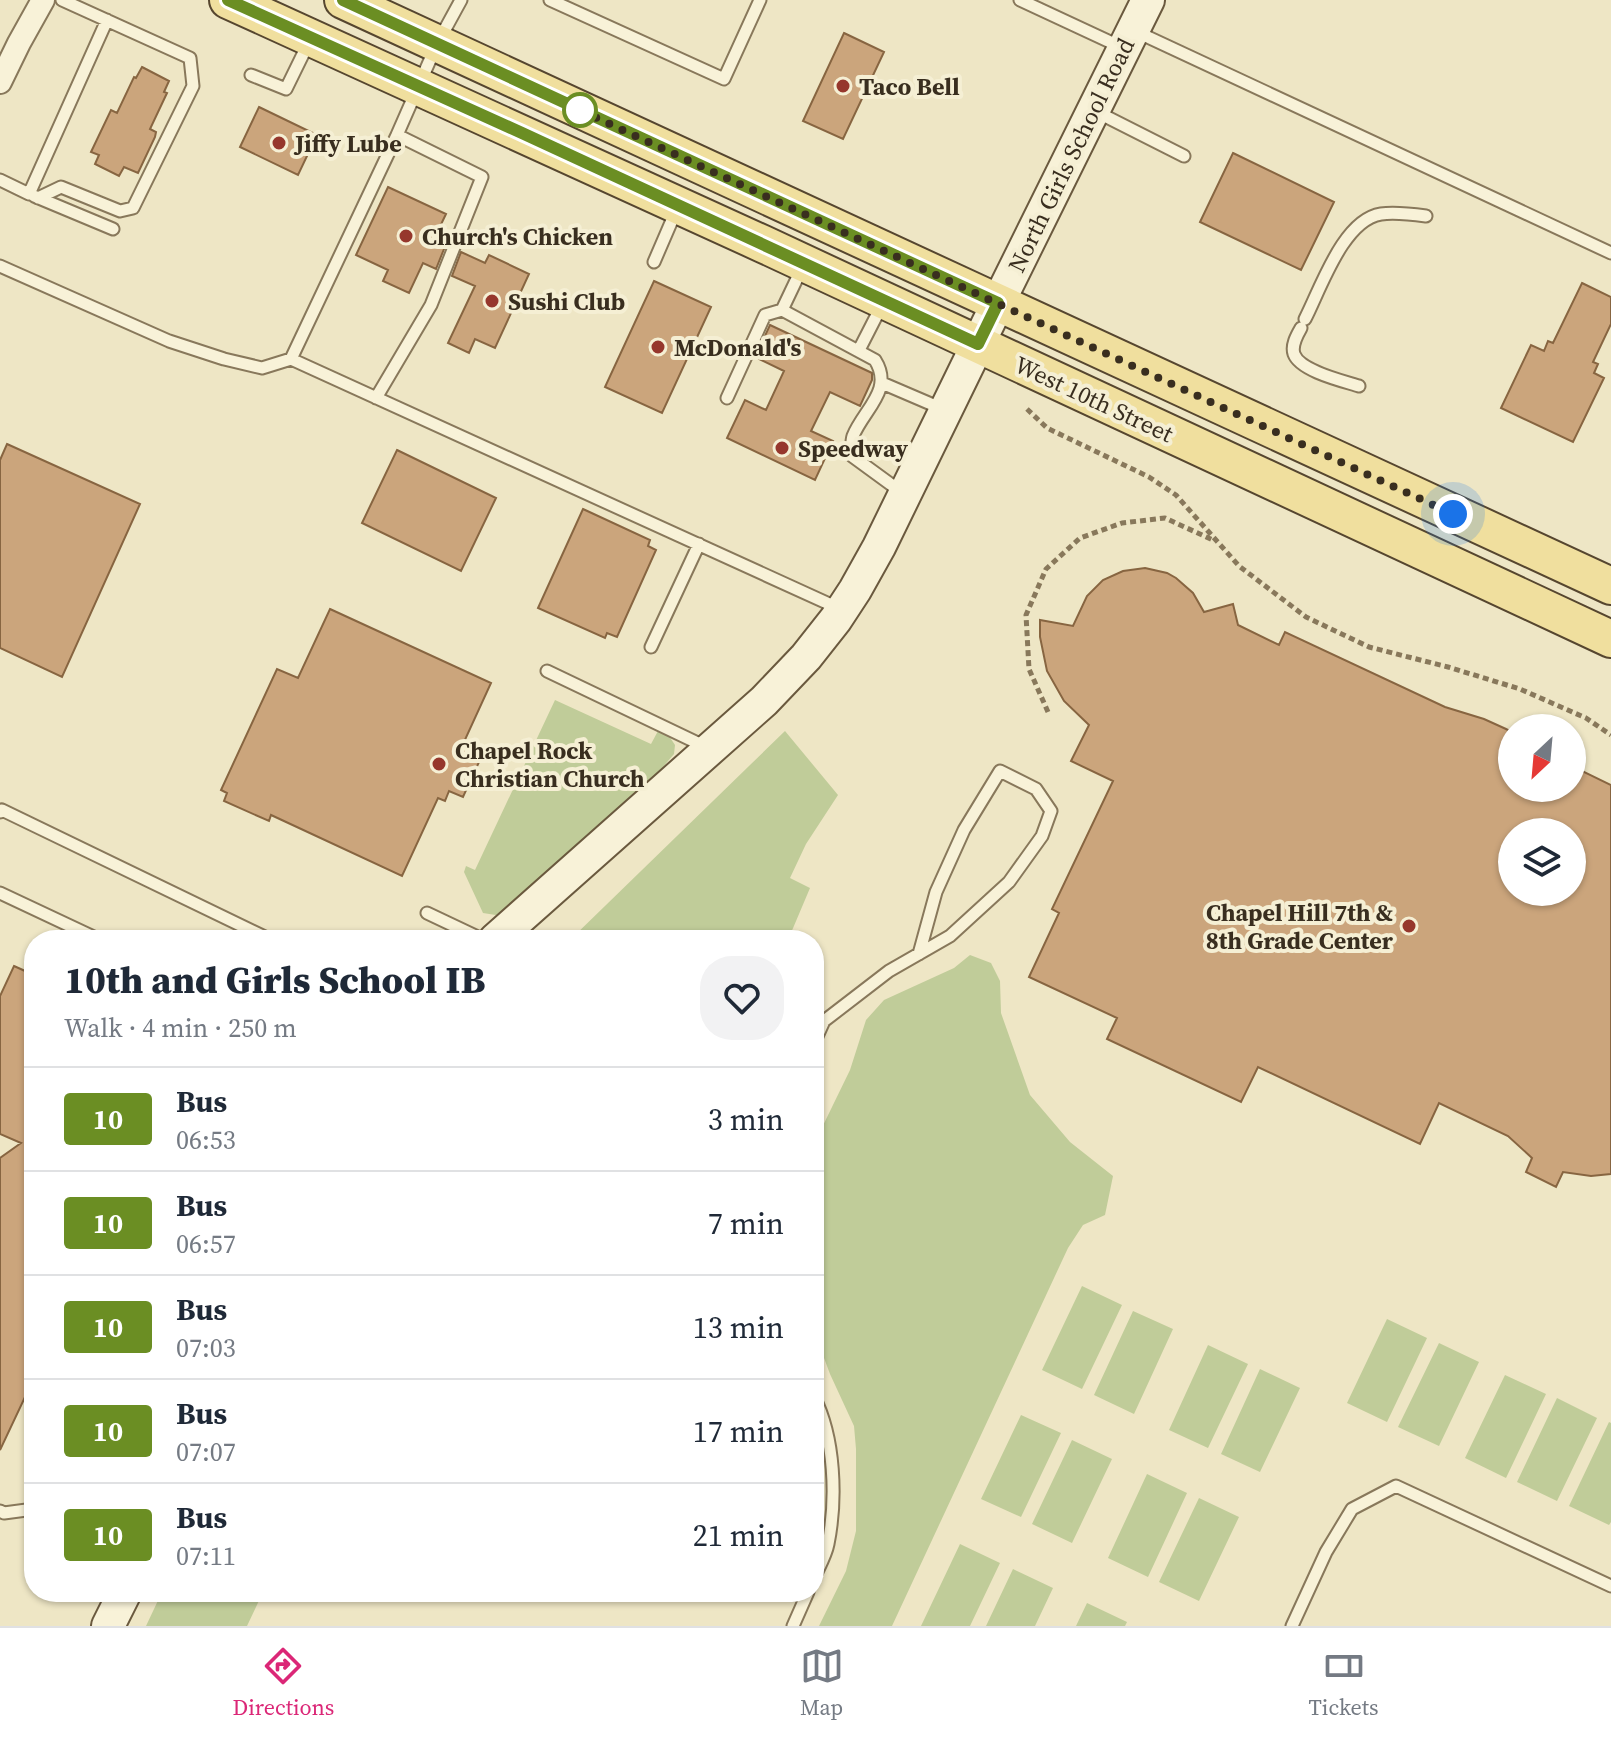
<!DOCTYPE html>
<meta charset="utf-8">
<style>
body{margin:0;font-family:"Source Serif 4",serif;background:#f2f2f3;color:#1f2937;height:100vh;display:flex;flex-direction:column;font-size:30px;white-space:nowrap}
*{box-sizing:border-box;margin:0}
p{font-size:26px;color:#747a83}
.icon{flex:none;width:44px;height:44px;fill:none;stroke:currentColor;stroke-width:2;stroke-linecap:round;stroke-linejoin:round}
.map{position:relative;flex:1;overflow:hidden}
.panel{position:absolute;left:24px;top:930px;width:800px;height:672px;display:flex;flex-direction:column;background:#fff;border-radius:32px;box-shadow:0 2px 6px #0004}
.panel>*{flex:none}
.badge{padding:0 16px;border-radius:6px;font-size:28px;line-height:52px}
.needle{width:52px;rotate:206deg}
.buttons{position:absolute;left:1498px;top:714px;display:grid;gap:16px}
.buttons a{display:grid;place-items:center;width:88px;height:88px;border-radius:50%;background:#fff;box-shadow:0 2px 6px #0004;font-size:40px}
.you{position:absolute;width:40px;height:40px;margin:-20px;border:6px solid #fff;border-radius:50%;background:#1a73e8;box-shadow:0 0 0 12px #1a73e833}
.map>.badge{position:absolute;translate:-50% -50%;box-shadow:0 0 0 4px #fff}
.round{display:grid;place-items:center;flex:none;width:84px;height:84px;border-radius:32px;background:#f2f2f3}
.headline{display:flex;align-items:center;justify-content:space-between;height:136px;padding:0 40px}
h1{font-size:38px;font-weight:800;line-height:60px}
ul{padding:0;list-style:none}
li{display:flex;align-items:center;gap:24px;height:104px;padding:0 40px;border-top:2px solid #e0e1e3}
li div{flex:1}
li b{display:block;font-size:30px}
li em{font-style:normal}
li .badge{min-width:88px;font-weight:700;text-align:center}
.menu{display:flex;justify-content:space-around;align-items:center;height:112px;border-top:2px solid #e0e1e3;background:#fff;font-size:22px;color:#747a83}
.menu a{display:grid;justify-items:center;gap:4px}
.menu .on{color:#db2777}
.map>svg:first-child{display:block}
.green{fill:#c0cc99}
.building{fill:#cba57c;stroke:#876541;stroke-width:2;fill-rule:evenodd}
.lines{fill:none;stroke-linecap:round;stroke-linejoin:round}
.service-casing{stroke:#88785b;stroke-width:15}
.minor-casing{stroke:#88785b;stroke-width:26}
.secondary-casing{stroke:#6a593e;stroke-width:36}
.primary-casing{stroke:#56462f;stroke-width:40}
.path{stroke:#88785b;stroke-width:5;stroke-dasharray:6 4;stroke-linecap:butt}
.service{stroke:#f8f2d8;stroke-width:11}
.minor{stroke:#f8f2d8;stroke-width:22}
.secondary{stroke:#f8f2d8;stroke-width:32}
.primary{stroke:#f0df9e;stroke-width:36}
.line-casing{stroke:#fff;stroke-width:18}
.line{stroke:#6b8e23;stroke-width:12}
.walk{stroke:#392e1f;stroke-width:8;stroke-dasharray:0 14.4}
.poi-dot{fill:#96372c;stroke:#f5efd4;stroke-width:3}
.stop-dot{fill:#fff;stroke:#6b8e23;stroke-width:4}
.labels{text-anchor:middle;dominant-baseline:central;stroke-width:8;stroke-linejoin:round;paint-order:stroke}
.poi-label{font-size:24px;font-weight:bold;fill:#392e1f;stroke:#f5efd4;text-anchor:start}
.street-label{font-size:24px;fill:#392e1f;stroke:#f5efd4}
</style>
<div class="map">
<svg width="1611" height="1626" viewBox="0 0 1611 1626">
<rect width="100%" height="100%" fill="#eee6c5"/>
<path class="green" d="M 555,700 L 651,744 L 658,731 L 669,736 L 675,745 L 674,754 L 650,782 L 502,916 L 483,913 L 464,872 L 466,866 L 475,870 Z
M 785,731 L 838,795 L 806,844 L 790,878 L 810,888 L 788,940 L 570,940 Z
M 970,955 L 991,963 L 1000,981 L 1001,1013 L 1030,1095 L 1070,1142 L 1113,1176 L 1105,1215 L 1083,1225 L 1068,1248 L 892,1626 L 819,1626 L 846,1571 L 856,1531 L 856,1449 L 854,1426 L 830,1374 L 814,1331 L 814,1144 L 850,1070 L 866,1020 L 884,1000 L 954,968 Z
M 1082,1286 L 1122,1305 L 1082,1389 L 1042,1370 Z
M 1133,1311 L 1173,1329 L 1134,1414 L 1094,1395 Z
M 1387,1319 L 1427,1338 L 1387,1422 L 1347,1403 Z
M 1439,1343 L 1479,1362 L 1439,1446 L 1398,1427 Z
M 1208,1345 L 1248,1364 L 1208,1448 L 1169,1430 Z
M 1260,1369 L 1300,1388 L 1260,1472 L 1221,1454 Z
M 1505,1375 L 1546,1394 L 1506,1478 L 1465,1458 Z
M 1557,1398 L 1597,1418 L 1557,1501 L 1517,1482 Z
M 1021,1415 L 1061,1433 L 1021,1517 L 981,1499 Z
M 1609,1422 L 1611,1423 L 1611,1522 L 1609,1525 L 1569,1506 Z
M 1072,1440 L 1112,1459 L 1072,1543 L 1032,1524 Z
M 1147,1474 L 1187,1493 L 1148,1577 L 1108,1558 Z
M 1199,1498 L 1239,1517 L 1199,1601 L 1159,1582 Z
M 960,1544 L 1000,1563 L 970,1626 L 921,1626 Z
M 1013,1569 L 1053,1588 L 1035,1626 L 986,1626 Z
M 162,1592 L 263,1592 L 247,1626 L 146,1626 Z
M 1087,1603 L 1127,1622 L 1125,1626 L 1076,1626 Z"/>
<path class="building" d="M 844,33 L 884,52 L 843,139 L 803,121 Z
M 142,67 L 169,81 L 164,92 L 167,93 L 150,129 L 156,132 L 155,137 L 138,173 L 124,167 L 119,176 L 95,164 L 99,155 L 91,152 L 111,110 L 117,113 L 134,77 L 136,78 Z
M 259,107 L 317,135 L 298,175 L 240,147 Z
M 1233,153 L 1334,202 L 1301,270 L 1200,222 Z
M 388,187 L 446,214 L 434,239 L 446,244 L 436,269 L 423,263 L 409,293 L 383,281 L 388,270 L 356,255 Z
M 461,252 L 485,263 L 489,255 L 529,274 L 495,348 L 475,339 L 469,353 L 448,343 L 475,286 L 452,276 Z
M 654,281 L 711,307 L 662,413 L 605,387 Z
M 1582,283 L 1611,297 L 1611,324 L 1593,362 L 1598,364 L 1594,373 L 1604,378 L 1573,442 L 1501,408 L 1531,345 L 1544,351 L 1548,341 L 1553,343 Z
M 770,325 L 872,373 L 872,380 L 860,406 L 830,392 L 811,431 L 833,441 L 815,480 L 727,438 L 745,400 L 766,410 L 784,371 L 755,357 Z
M 7,444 L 140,504 L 62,677 L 0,648 L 0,460 Z
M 397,450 L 496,498 L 461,571 L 362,523 Z
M 583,509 L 650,540 L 648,546 L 656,550 L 617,637 L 607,633 L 605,638 L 538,608 Z
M 1145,568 L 1167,573 L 1176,578 L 1193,593 L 1204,612 L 1233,604 L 1238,625 L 1279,645 L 1285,632 L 1445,707 L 1484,719 L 1506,729 L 1512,732 L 1512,788 L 1572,788 L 1572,766 L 1611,785 L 1611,1174 L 1591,1176 L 1563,1172 L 1556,1187 L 1526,1172 L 1532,1158 L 1508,1136 L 1439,1103 L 1420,1144 L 1258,1067 L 1241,1102 L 1107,1039 L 1117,1018 L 1029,977 L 1059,913 L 1052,909 L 1113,781 L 1071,761 L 1089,725 L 1064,701 L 1047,671 L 1040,637 L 1040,620 L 1073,626 L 1087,596 L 1103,580 L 1123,571 ZM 1512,832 L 1572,832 L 1572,892 L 1512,892 Z
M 330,609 L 491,683 L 463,744 L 470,748 L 467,756 L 479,762 L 463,797 L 449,791 L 445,801 L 438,798 L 402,876 L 271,815 L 269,821 L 224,801 L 227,793 L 221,790 L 277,669 L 298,678 Z
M 14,966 L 34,975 L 34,1378 L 0,1450 L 0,1158 L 21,1143 L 0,1134 L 0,996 Z"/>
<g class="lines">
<defs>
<path id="service" d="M 550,0 L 724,79 L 760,0
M 1020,0 L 1121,47
M 1137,32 L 1611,253
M 251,75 L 286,89 L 309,42
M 1095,111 L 1184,156
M 397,135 L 437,44 L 461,0
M 0,180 L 29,194 L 107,20
M 34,196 L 113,229
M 38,198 L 61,187 L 120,211 L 133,208 L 193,86 L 190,58 L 62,0
M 654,262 L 676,211
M 0,266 L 169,341 L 224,359 L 262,368 L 291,359 L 838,608
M 782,310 L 875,360 C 894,390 864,409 853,436 C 851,442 852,450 852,456 L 904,494
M 1305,319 C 1321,288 1343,220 1381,214 C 1395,212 1411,214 1426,216
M 1301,328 C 1297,335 1291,345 1294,354 C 1300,371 1343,381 1359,386
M 859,350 L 882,305
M 291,359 L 397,135 L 482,177 L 431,305 L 376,398
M 882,383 L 945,410
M 727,398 L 765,315 L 782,310 L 802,268
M 651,647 L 699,544
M 547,671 L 706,747
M 0,812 L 2,810 L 271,940
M 0,893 L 100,940
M 427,913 L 484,940
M 814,1043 L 824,1021 L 889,971 L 950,936 L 1009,882 L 1042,836 L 1051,811 L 1036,789 L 1000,771 L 964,830 L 936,892 L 919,954
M 814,1397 C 835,1438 837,1499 828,1544 C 826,1555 819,1567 814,1578
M 0,1511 L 4,1513 L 34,1509
M 793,1626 L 808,1592
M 1292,1626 L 1326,1552 L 1352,1509 L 1396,1486 L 1611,1586"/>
<path id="minor" d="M 0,82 L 19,43 L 43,0"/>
<path id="secondary" d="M 495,940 L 764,701 L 806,657 L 836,619 L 855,590 L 879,547 L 998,303 L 1148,0
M 108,1626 L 125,1592"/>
<path id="primary" d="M 228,0 L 763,244 L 1611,639
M 343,0 L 1611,586"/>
</defs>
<use href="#service" class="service-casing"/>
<use href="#minor" class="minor-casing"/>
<use href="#secondary" class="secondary-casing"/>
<use href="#primary" class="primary-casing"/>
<path class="path" d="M 1027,409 L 1047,428 L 1149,477 L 1176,495 L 1239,566 L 1306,617 L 1369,647 L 1448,667 L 1520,689 L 1586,718 L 1611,735
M 1048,712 L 1029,669 L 1026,615 L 1046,569 L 1080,538 L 1122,523 L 1165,518 L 1215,541"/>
<use href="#service" class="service"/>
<use href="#minor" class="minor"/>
<use href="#secondary" class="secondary"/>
<use href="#primary" class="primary"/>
</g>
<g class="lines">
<defs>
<path id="line" d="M 228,0 L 522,133 L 978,344 L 998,303 L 343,0"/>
</defs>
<use href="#line" class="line-casing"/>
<use href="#line" class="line"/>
<path class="walk" d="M 580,110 L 575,108 L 1453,514"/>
</g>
<g class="poi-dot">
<circle cx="843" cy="86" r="8"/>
<circle cx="279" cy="143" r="8"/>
<circle cx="406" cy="236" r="8"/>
<circle cx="492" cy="301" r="8"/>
<circle cx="658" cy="347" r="8"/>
<circle cx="782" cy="448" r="8"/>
<circle cx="439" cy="764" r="8"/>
<circle cx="1409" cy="926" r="8"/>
</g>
<circle class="stop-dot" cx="580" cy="110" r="16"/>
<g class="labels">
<g class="poi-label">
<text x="859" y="86">Taco Bell</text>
<text x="295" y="143">Jiffy Lube</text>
<text x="422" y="236">Church's Chicken</text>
<text x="508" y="301">Sushi Club</text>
<text x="674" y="347">McDonald's</text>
<text x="798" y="448">Speedway</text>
<text x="455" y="750">Chapel Rock<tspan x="455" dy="28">Christian Church</tspan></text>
<text x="1393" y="912" text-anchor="end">Chapel Hill 7th &amp;<tspan x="1393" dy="28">8th Grade Center</tspan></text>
</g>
<g class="street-label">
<text transform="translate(1071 155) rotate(-64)">North Girls School Road</text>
<text transform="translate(1094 399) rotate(25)">West 10th Street</text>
</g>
</g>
</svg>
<div class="buttons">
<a><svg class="needle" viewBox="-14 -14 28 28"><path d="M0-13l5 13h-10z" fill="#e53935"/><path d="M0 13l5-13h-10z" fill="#747a83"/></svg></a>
<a><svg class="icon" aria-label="layers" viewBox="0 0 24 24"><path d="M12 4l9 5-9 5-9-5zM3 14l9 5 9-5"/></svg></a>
</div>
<div class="you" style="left:1453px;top:514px"></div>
<section class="panel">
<div class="headline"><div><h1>10th and Girls School IB</h1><p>Walk · 4 min · 250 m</p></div><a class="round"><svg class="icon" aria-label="heart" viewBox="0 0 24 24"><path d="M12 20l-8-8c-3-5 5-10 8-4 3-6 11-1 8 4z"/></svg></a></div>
<ul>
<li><span class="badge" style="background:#6b8e23;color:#fff">10</span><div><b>Bus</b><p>06:53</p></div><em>3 min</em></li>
<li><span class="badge" style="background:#6b8e23;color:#fff">10</span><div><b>Bus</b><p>06:57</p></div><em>7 min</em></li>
<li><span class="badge" style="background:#6b8e23;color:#fff">10</span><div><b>Bus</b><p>07:03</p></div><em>13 min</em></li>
<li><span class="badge" style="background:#6b8e23;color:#fff">10</span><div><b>Bus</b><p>07:07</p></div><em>17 min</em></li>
<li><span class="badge" style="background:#6b8e23;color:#fff">10</span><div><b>Bus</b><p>07:11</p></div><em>21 min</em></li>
</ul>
</section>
</div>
<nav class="menu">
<a class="on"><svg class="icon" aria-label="directions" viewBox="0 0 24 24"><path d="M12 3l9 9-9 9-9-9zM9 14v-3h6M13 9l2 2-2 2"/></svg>Directions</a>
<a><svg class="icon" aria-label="map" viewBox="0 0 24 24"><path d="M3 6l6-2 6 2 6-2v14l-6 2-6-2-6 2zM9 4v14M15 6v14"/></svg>Map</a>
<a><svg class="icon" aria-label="tickets" viewBox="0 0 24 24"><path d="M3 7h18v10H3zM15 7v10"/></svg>Tickets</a>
</nav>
